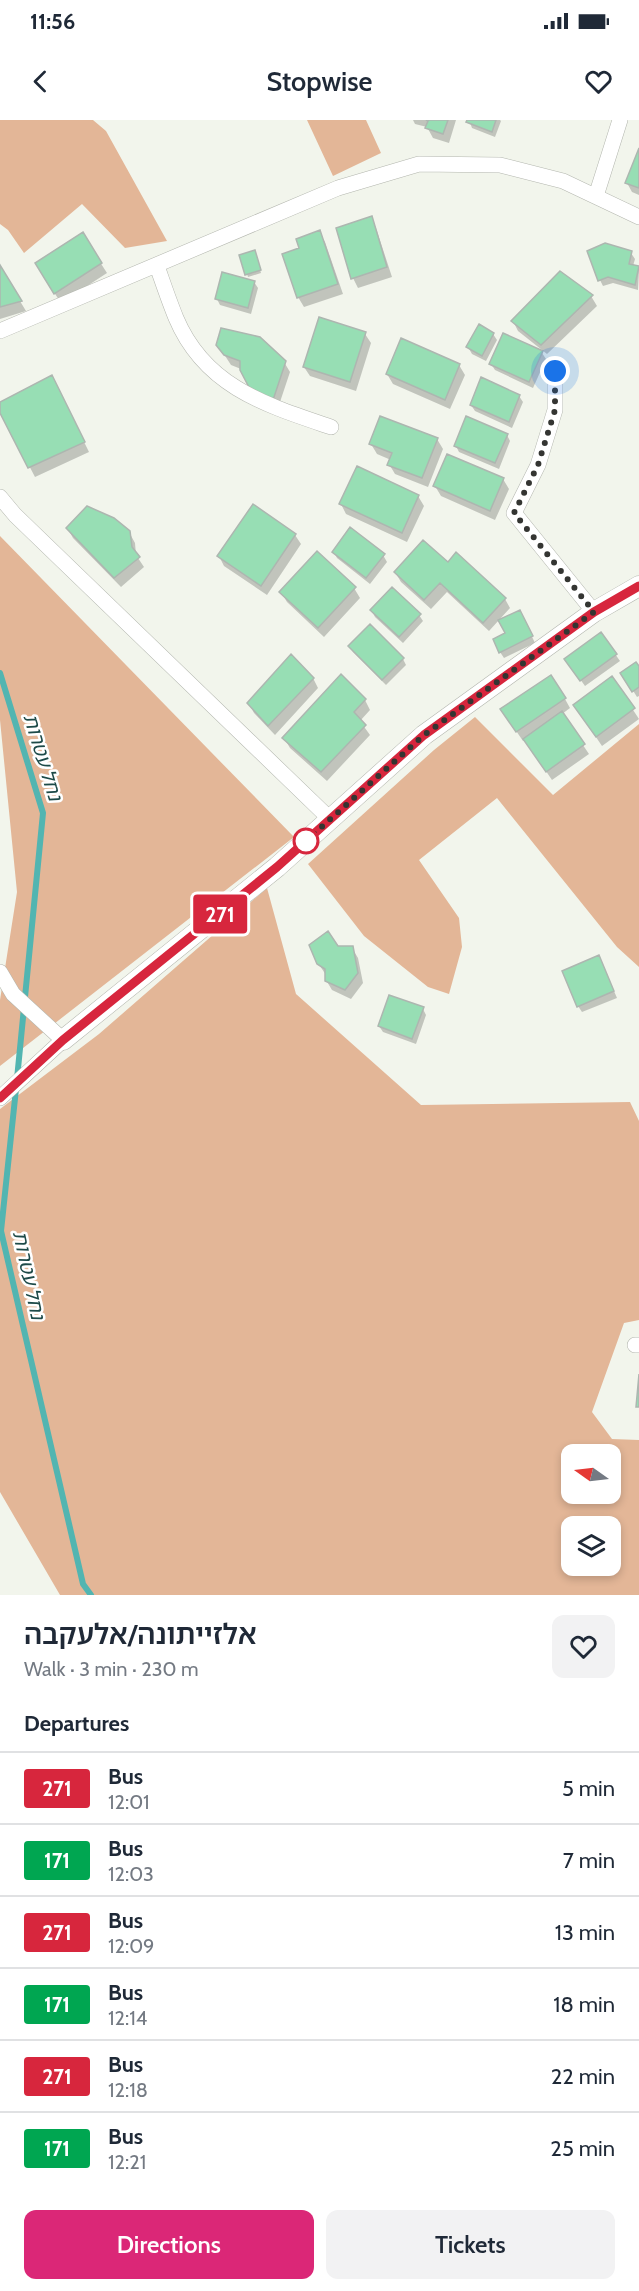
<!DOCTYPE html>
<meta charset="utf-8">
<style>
body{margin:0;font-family:Cabin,"Noto Sans Hebrew",sans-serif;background:#f2f2f3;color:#1f2937;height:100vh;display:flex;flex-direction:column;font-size:22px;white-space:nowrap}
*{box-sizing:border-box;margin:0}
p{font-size:20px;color:#747a83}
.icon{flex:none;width:33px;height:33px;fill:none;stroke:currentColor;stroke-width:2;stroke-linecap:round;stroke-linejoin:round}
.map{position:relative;height:1475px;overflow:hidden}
.drawer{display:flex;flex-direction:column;background:#fff;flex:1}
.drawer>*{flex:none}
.badge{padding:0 12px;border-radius:4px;font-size:21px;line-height:39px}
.needle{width:39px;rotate:284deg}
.fabs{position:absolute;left:561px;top:1324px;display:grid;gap:12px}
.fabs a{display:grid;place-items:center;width:60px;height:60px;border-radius:12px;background:#fff;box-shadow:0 3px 9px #0003;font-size:30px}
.you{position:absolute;width:30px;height:30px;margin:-15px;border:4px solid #fff;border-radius:50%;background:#1a73e8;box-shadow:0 0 0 9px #1a73e833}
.map>.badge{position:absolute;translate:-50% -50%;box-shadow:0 0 0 3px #fff}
h2{padding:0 24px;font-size:22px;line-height:54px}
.round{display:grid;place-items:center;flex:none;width:63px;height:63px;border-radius:12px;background:#f2f2f3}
.head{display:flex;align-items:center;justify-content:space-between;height:102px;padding:0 24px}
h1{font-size:28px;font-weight:600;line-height:45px}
.primary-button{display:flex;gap:12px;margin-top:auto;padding:12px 24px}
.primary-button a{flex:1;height:69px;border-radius:12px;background:#db2777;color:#fff;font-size:24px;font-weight:600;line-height:69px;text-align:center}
.primary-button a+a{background:#f2f2f3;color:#1f2937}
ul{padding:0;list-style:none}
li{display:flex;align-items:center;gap:18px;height:72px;padding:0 24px;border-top:2px solid #e0e1e3}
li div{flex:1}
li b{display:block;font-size:22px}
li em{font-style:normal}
li .badge{min-width:66px;font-weight:700;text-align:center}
.status{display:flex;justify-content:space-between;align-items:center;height:42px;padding:0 30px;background:#fff;direction:ltr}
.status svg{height:16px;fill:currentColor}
header{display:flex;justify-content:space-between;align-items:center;height:78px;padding:0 24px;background:#fff;font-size:27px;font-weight:600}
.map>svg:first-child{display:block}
.green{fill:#e3b697;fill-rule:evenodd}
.shadow{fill:#0003}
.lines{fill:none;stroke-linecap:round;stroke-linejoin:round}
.stream{stroke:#52b5b1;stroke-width:6}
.building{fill:#97deb4;stroke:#adb6b0;stroke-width:1.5}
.minor-casing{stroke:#b3b6ae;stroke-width:16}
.tertiary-casing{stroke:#b3b6ae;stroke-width:21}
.minor{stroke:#fff;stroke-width:15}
.tertiary{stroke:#fff;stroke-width:20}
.line-casing{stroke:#fff;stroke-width:14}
.line{stroke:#d7263d;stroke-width:9}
.walk{stroke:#343532;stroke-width:6;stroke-dasharray:0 10.8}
.stop-dot{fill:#fff;stroke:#d7263d;stroke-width:3}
.labels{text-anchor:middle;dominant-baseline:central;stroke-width:5;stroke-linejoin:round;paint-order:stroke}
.water-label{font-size:20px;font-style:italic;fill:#1d4a48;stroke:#fff}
</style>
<div class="status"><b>11:56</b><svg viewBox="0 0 49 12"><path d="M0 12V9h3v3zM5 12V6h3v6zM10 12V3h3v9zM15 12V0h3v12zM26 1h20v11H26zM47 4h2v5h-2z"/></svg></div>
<header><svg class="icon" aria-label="back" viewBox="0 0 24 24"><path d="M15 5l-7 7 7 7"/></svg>Stopwise<svg class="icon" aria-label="heart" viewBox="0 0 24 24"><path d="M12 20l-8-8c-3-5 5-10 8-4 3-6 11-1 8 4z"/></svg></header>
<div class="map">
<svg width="639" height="1475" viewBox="0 0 639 1475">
<rect width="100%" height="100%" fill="#f2f5ec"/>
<path class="green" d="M 0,0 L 93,0 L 106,11 L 167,121 L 125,128 L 82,84 L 24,133 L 8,110 L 0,104 Z
M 307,0 L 366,0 L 381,33 L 333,56 Z
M 0,416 L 294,717 L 0,946 L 0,880 L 17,772 L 0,600 Z
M 475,597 L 553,675 L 639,604 L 639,847 L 617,827 L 497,678 L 419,740 L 459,798 L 462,827 L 449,874 L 428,867 L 364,816 L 308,744 L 434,630 Z
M 267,768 L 296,874 L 421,985 L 630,982 L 639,1001 L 639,1200 L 624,1203 L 592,1292 L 612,1319 L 639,1320 L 639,1475 L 60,1475 L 0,1372 L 0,989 L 99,914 ZM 572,1335 L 610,1335 L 610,1374 L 572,1374 ZM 572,1407 L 610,1407 L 610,1446 L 572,1446 Z"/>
<path class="shadow" d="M 413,0 L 456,0 L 449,23 L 433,18 L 427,7 L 415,4 Z
M 469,0 L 500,0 L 501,1 L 495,17 L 472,8 Z
M 639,32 L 639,75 L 632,72 L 627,63 Z
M 371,98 L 376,108 L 392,157 L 358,168 L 353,158 Z
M 319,112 L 325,122 L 343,174 L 304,187 L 298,177 L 300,128 Z
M 82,114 L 107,153 L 61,183 L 42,154 Z
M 631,133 L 635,139 L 633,146 L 639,150 L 638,170 L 613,163 L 603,166 L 600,160 Z
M 256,135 L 261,153 L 248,157 L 241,136 Z
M 0,148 L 26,191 L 0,199 Z
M 254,162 L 258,168 L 251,194 L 220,185 L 217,179 Z
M 591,176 L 597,186 L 547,234 L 518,211 L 513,201 Z
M 365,214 L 371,223 L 356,271 L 310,256 L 304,247 Z
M 493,214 L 497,220 L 486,241 L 472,234 L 468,227 Z
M 218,225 L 284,242 L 290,252 L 277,291 L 241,249 L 231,245 Z
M 542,233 L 546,239 L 533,268 L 495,250 L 491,244 Z
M 459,245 L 465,255 L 450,289 L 393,264 L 387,254 Z
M 57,267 L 89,332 L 35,357 L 0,290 L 0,284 Z
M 519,276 L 523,282 L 512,308 L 475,291 L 471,285 Z
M 507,315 L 510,321 L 499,349 L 459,332 L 456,326 Z
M 437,319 L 443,329 L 428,367 L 395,354 L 389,344 L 391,340 L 377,334 L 371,324 Z
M 357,348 L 418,376 L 424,386 L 407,422 L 346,394 L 341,384 Z
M 503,359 L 509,369 L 495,400 L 441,376 L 435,366 Z
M 68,409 L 129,412 L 135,423 L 136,435 L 144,447 L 121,467 L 73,418 Z
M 295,415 L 301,424 L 267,475 L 224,446 L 219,436 Z
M 334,432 L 383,435 L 387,442 L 370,464 L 337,438 Z
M 448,444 L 505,479 L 510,488 L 489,511 L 447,472 L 431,489 L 401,462 L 395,452 Z
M 354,468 L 360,478 L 324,517 L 287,482 L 281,472 Z
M 372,491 L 419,495 L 423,501 L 403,523 L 375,497 Z
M 523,498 L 535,523 L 504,538 L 500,532 L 507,514 Z
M 601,514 L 620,541 L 585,566 L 570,545 Z
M 350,526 L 403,539 L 406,545 L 386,565 L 353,532 Z
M 639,549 L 639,576 L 637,577 L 622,553 Z
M 313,558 L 318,568 L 275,615 L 254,593 L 249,583 Z
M 612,558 L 639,599 L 602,626 L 575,586 Z
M 565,579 L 570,588 L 562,594 L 589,634 L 552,660 L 525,620 L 523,621 L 508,599 Z
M 365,580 L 370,590 L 360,601 L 370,615 L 327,661 L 290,628 L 284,618 Z
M 337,827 L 352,828 L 358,838 L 363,863 L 351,879 L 332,870 L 326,860 L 326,855 L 318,843 Z
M 602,843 L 617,878 L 582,892 L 578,886 Z
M 423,889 L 426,895 L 416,924 L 383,912 L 379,906 Z"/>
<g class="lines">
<path class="stream" d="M 0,553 L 43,693 L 17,959
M 16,969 L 1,1111 L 83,1464 L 91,1475"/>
</g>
<path class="building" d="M 426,0 L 448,0 L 443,14 L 425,8 L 428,1 Z
M 467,0 L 496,0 L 492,12 L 466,2 Z
M 639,28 L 639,68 L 625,63 Z
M 372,96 L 387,147 L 351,159 L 336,108 Z
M 320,110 L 338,164 L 297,178 L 282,134 L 299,128 L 296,119 Z
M 83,112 L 102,143 L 54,174 L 35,143 Z
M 605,123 L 632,131 L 629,144 L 639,146 L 635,165 L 608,157 L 598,161 L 587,131 Z
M 255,130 L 261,150 L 245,155 L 239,135 Z
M 0,145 L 22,181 L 0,187 Z
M 560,151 L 593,175 L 541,225 L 511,201 Z
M 222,152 L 255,161 L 248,188 L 215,179 Z
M 319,197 L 366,212 L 350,262 L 303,247 Z
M 479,204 L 494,213 L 482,236 L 466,227 Z
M 221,208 L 260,217 L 286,241 L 272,283 L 253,275 L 240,250 L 240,241 L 224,235 L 216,225 Z
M 503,213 L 543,231 L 529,262 L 489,244 Z
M 401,218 L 460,244 L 445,280 L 386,254 Z
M 52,255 L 85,322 L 28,348 L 0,293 L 0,282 Z
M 481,257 L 520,275 L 509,302 L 470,285 Z
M 380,296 L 438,318 L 422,358 L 387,345 L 392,333 L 369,324 Z
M 466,296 L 508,314 L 495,343 L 454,326 Z
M 447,334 L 504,358 L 490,391 L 433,366 Z
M 357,346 L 419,375 L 402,413 L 339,384 Z
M 253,384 L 296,414 L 261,466 L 217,436 Z
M 87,386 L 114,398 L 130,411 L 132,427 L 140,437 L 114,458 L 66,408 Z
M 350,407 L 385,434 L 366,458 L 332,432 Z
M 423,420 L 448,442 L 456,432 L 506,478 L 483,503 L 440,463 L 424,480 L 394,452 Z
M 317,431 L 356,467 L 318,508 L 279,472 Z
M 392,467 L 421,494 L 399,517 L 370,490 Z
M 520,490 L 533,516 L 499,533 L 493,519 L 505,513 L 498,500 Z
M 370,504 L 404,538 L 382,560 L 348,526 Z
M 601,512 L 617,534 L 580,561 L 564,539 Z
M 291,534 L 314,558 L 268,606 L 247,583 Z
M 636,542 L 639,546 L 639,567 L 632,572 L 620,553 Z
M 341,554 L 366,579 L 354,592 L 366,605 L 321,652 L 282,618 Z
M 551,555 L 566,578 L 516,612 L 500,589 Z
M 612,556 L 635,588 L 596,617 L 573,585 Z
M 562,591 L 585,624 L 546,652 L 523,619 Z
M 328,811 L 338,826 L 353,826 L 358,853 L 345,870 L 325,861 L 325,849 L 317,844 L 309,825 Z
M 599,835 L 614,871 L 577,887 L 562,851 Z
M 389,875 L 424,887 L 412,919 L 378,906 Z
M 639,1254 L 639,1287 L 636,1287 Z"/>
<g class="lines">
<defs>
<path id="minor" d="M 596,76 L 620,0
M 157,146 C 163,163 169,181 176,198 C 205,267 266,285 331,307
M 0,211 L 338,68 L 419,44 L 500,45 L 563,61 L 639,97
M 555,251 L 555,290 L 538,345 L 514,393 L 594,492
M 0,377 L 15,395 L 330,699
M 0,852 L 13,874 L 63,920 L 0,978
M 635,1225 L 639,1225"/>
<path id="tertiary" d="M 63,920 L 277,747 L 424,615 L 594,492 L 639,466"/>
</defs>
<use href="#minor" class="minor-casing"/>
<use href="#tertiary" class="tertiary-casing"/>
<use href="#minor" class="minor"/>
<use href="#tertiary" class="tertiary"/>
</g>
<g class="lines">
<defs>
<path id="line" d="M 0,978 L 63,920 L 277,747 L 424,615 L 594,492 L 639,466"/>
</defs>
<use href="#line" class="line-casing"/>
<use href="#line" class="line"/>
<path class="walk" d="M 306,721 L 424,615 L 594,492 L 514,393 L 538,345 L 555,290 L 555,251"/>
</g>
<circle class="stop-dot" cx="306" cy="721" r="12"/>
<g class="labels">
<g class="water-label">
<text transform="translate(43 637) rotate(73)">נחל עטרות</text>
<text transform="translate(29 1155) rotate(78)">נחל עטרות</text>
</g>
</g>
</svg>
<div class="fabs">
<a><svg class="needle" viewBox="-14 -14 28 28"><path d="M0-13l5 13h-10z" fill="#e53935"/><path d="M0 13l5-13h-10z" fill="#747a83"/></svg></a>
<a><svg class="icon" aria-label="layers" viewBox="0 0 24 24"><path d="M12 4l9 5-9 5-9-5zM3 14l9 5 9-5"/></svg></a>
</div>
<div class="you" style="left:555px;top:251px"></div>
<b class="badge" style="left:220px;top:794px;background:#d7263d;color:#fff">271</b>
</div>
<section class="drawer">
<div class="head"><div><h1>אלזייתונה/אלעקבה</h1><p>Walk · 3 min · 230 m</p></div><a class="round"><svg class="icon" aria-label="heart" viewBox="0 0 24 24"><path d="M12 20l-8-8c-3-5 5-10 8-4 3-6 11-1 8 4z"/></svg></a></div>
<h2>Departures</h2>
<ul>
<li><span class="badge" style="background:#d7263d;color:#fff">271</span><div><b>Bus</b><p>12:01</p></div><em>5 min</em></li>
<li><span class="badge" style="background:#00a651;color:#fff">171</span><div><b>Bus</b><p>12:03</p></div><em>7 min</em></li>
<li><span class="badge" style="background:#d7263d;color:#fff">271</span><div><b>Bus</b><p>12:09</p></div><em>13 min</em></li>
<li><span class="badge" style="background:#00a651;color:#fff">171</span><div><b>Bus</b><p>12:14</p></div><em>18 min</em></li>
<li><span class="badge" style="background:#d7263d;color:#fff">271</span><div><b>Bus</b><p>12:18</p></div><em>22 min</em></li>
<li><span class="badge" style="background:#00a651;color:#fff">171</span><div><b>Bus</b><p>12:21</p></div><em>25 min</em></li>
</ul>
<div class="primary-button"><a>Directions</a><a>Tickets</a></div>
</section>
